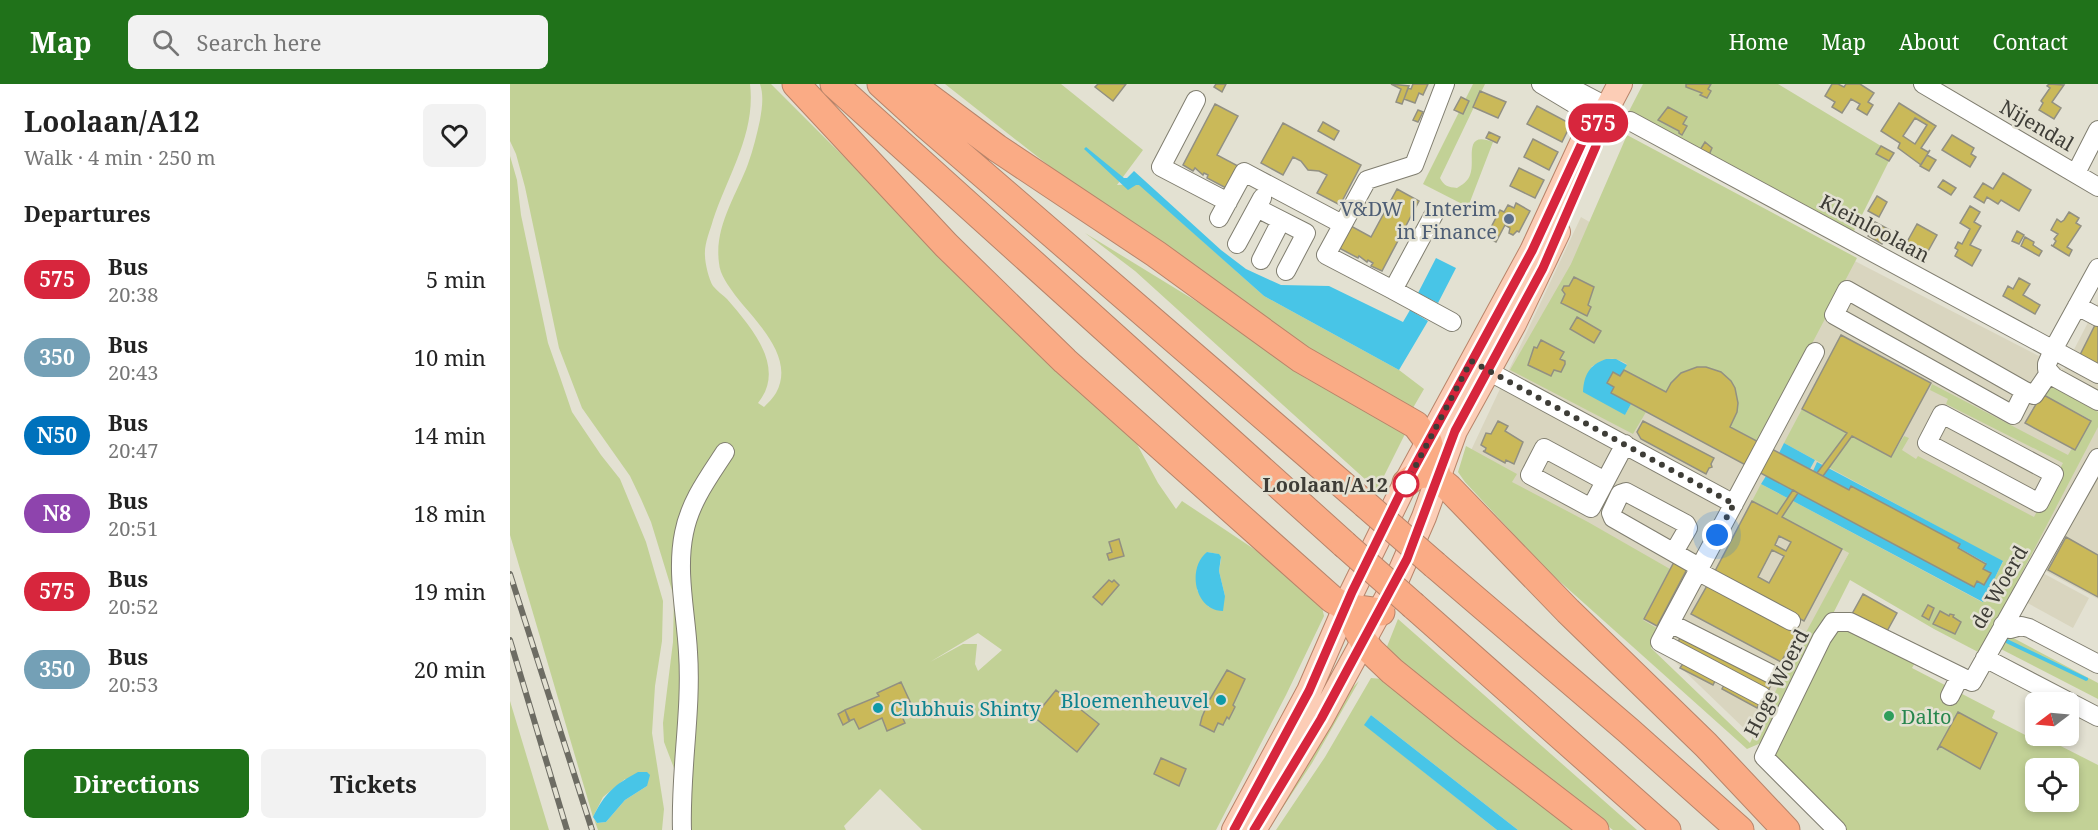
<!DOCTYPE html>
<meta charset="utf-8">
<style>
body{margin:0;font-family:"Noto Serif",serif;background:#f2f2f2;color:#222;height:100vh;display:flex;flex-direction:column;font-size:22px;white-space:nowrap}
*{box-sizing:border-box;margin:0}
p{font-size:20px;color:#767676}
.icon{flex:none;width:33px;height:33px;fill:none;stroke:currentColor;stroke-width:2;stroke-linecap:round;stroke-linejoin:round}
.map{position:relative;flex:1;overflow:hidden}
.drawer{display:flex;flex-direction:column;background:#fff;width:510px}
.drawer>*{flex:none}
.badge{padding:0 12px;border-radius:20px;font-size:21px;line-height:39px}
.needle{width:39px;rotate:254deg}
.fabs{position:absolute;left:1515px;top:608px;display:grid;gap:12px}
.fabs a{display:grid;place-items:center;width:54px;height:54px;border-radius:9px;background:#fff;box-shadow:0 3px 9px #0003;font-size:30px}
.you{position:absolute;width:30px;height:30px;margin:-15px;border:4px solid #fff;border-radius:50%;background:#1a73e8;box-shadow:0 0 0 9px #1a73e833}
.map>.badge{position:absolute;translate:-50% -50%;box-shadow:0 0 0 3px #fff}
h2{padding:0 24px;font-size:22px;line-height:54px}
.round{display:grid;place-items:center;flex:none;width:63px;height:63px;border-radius:9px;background:#f2f2f2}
.head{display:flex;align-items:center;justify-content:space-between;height:102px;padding:0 24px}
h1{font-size:28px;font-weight:700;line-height:45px}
.primary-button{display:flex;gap:12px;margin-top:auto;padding:12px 24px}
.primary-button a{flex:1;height:69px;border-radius:9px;background:#20721a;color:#fff;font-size:24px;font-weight:700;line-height:69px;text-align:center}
.primary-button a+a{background:#f2f2f2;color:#222}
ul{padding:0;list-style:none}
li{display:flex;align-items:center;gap:18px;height:78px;padding:0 24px}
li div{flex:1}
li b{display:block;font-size:22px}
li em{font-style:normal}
li .badge{min-width:66px;font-weight:700;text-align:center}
header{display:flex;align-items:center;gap:36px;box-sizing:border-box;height:84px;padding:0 30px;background:#20721a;color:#fff}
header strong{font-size:28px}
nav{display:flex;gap:33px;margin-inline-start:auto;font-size:21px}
.search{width:420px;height:54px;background:#f2f2f2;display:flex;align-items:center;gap:15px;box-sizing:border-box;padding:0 21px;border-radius:9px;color:#767676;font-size:22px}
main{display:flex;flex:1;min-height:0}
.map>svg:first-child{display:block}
.built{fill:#d9d5bf}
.green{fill:#c2d196;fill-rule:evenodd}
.water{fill:#48c5e7}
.building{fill:#cab959;stroke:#929082;stroke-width:1.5;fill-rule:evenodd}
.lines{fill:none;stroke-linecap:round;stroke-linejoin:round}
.minor-casing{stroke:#807e70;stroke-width:20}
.major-casing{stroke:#b8846a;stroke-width:26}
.highway-casing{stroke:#b8846a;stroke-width:29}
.minor{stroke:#fff;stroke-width:18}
.major{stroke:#fccdb6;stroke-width:24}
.highway{stroke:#faab85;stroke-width:27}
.rail-casing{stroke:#6d6c63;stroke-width:6}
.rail{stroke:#e3e1d2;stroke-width:4;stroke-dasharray:11;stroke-linecap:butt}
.highway-bridge-casing{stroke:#b8846a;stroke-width:29;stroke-linecap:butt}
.highway-bridge{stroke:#faab85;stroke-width:27}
.line-casing{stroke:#fff;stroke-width:14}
.line{stroke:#d7263d;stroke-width:9}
.walk{stroke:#3e3d37;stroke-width:6;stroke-dasharray:0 10.8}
.service-dot{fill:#5c6f8a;stroke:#e3e1d2;stroke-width:2}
.stop-dot{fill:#fff;stroke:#d7263d;stroke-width:3}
.culture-dot{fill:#0f9aa8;stroke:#e3e1d2;stroke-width:2}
.leisure-dot{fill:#2e9e5b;stroke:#e3e1d2;stroke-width:2}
.labels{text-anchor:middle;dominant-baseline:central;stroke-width:5;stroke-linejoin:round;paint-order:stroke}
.street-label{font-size:20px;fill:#3e3d37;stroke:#e3e1d2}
.service-label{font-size:20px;fill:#4e5e75;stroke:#e3e1d2;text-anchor:end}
.stop-label{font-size:20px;font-weight:bold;fill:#3e3d37;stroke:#e3e1d2;text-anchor:end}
.culture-label{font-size:20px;fill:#0d838f;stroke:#e3e1d2;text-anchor:end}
.leisure-label{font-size:20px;fill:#27864d;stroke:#e3e1d2;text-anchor:start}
</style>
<header>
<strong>Map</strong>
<div class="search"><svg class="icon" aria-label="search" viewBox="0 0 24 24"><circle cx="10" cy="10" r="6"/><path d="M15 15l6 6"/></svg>Search here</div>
<nav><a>Home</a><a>Map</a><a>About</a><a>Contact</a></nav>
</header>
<main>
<section class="drawer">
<div class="head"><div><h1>Loolaan/A12</h1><p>Walk · 4 min · 250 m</p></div><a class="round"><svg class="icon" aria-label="heart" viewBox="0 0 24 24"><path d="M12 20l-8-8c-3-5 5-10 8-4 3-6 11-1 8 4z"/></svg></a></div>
<h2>Departures</h2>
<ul>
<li><span class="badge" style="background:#d7263d;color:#fff">575</span><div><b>Bus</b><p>20:38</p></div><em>5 min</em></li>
<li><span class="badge" style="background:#74a0b6;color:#fff">350</span><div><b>Bus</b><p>20:43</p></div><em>10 min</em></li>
<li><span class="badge" style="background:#0072bc;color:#fff">N50</span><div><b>Bus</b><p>20:47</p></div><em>14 min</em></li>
<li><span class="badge" style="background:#8e44ad;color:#fff">N8</span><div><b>Bus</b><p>20:51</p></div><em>18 min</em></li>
<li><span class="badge" style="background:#d7263d;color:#fff">575</span><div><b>Bus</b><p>20:52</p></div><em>19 min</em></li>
<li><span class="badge" style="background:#74a0b6;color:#fff">350</span><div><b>Bus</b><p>20:53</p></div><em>20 min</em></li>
</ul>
<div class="primary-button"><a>Directions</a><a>Tickets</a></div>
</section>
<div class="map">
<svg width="1588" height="746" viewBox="0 0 1588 746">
<rect width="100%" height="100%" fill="#e3e1d2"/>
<path class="built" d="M 1071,133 L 1290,262 L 1337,173 L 1554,285 L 1588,219 L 1588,515 L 1518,478 L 1481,546 L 1339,469 L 1242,652 L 956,377 Z
M 1529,487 L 1579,514 L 1563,544 L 1512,516 Z"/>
<path class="green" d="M 0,0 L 240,0 C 246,49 218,91 203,136 C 200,147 194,160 195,172 C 195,179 199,196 203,202 C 207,207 213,211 217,215 C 241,243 277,283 248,319 L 254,323 C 258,319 263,314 266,309 C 286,273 245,237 225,211 C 218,201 210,191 209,179 C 204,143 226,112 238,80 C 243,66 247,50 250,36 C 252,24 254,12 250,0 L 261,0 L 323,62 L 621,349 L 648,399 L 666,425 L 672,417 L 762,477 L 812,523 L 814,532 L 776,611 L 706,746 L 412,746 L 370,705 L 334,742 L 336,746 L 181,746 L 167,692 L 154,658 L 153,639 L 163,558 L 164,513 L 141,438 L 131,415 L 120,392 L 72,324 L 49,264 L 15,103 L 6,70 L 0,57 ZM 697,468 L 708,470 L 711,475 L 709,487 L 715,512 L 699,523 L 687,506 ZM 468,549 L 492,566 L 468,587 L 465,580 L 467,560 L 453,560 L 420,578 Z
M 435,0 L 551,0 L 633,66 L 607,101 L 629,100 L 754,212 L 889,286 L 914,305 L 900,329 L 824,289 L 613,140 Z
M 963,0 L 975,0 L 930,94 C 934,102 938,103 947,104 C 952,101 958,97 960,91 C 966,77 952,46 983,58 L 958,123 L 913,100 Z
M 1133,0 L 1268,0 L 1371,62 L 1366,70 L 1379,77 L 1339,157 L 1117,31 Z
M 1117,51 L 1347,174 L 1265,330 L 1253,360 L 1113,286 L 1117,280 C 1100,271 1096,275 1081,283 L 1115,331 L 1121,320 L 1136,328 L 1123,350 L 1000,286 L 1061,180 Z
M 0,72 L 7,96 L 11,131 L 38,259 L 50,293 L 62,328 L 91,371 L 110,395 L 136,458 L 153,517 L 152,557 L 145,602 L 142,649 L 154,725 L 152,746 L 88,746 L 84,735 L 87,739 L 96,738 L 115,716 L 137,702 L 115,695 L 93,713 L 83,733 L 0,451 Z
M 575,149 L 699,225 L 797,295 L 898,344 L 867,406 L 625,187 Z
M 1541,297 L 1588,328 L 1588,343 L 1470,569 L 1424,545 L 1340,496 L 1260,655 L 1237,665 L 1037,486 L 955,398 L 948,388 L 956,362 L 1007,390 L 1002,398 L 1078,438 L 1160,485 L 1133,536 L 1150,546 L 1141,564 L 1240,659 L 1281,576 L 1339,469 L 1242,417 L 1251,400 L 1472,518 L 1493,478 L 1274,359 L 1292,325 L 1381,373 L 1394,352 L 1399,354 L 1392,366 L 1406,375 L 1408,372 L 1524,433 L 1553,379 L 1436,320 L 1438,315 L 1420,306 L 1422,300 L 1558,371 L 1579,335 L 1534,311 Z
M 888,535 L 1127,746 L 1103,746 L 874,570 Z
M 1333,542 L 1407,575 L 1402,584 L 1485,627 L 1482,634 L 1527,657 L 1531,658 L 1533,653 L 1588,681 L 1588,746 L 1331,746 L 1264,670 L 1320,551 ZM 1526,684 L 1558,684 L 1558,717 L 1526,717 Z
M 1494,549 L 1588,599 L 1588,615 L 1489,564 Z
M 861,594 L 873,595 L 1067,746 L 1008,746 L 861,631 L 855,641 L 987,746 L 766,746 L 815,673 Z
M 849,597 L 802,679 L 758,746 L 839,607 Z
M 0,617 L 39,746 L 0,746 Z"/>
<path class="water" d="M 576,63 L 614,94 L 617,94 L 624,87 L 711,166 L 736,185 L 771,201 L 819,202 L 893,238 L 900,226 L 918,237 L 889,286 L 754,212 L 629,101 L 626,101 L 618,106 L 574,65 Z
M 926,174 L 946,184 L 928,219 L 908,209 Z
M 1096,275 L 1106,275 L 1117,281 L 1110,292 L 1103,288 L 1104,303 L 1121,320 L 1115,331 L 1073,308 C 1074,291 1079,281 1096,275 Z
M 1274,359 L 1305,376 L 1300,385 L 1269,369 Z
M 1307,378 L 1493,477 L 1473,518 L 1251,400 L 1256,392 L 1464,502 L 1467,497 L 1475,500 L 1480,489 L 1473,485 L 1476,479 L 1341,403 L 1339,406 L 1303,387 Z
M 697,468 L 709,470 L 711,473 L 709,487 L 715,512 L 713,527 C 684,526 677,484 697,468 Z
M 1497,555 L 1578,594 L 1578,596 L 1576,597 L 1496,559 L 1495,557 Z
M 861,631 L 1008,746 L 987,746 L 854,641 Z
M 128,688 L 137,688 L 140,691 L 137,702 L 115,716 L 96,738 L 87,739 L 83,733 C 95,709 104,701 128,688 Z"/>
<path class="building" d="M 588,0 L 616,0 L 603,17 L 585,3 Z
M 706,0 L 716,0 L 712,8 L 704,3 Z
M 881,0 L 899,2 L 892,20 L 886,18 L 891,5 Z
M 903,0 L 918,0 L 913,11 L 909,9 L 905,19 L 894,15 L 898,4 L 901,5 Z
M 1176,0 L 1201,0 L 1198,5 L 1201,7 L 1197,14 L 1190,11 L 1192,9 L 1176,3 Z
M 1322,0 L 1328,0 L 1334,3 L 1336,0 L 1350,0 L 1364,9 L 1358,18 L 1363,21 L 1357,31 L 1347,25 L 1350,20 L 1341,15 L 1332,29 L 1322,23 L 1325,18 L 1315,12 Z
M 1539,0 L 1554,1 L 1542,18 L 1551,24 L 1544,35 L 1529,26 L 1533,19 L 1531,17 L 1540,4 L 1537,2 Z
M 970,7 L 996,18 L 988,34 L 963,23 Z
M 951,13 L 959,17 L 953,30 L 944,26 Z
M 1389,19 L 1426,42 L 1411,64 L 1418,68 L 1420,66 L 1411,81 L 1388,64 L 1390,59 L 1371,47 ZM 1405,34 L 1417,41 L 1405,60 L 1393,52 Z
M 705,20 L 728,32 L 707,71 L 728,82 L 716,104 L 697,94 L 698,91 L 694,89 L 693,91 L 685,84 L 683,87 L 673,81 Z
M 1027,22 L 1061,40 L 1052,58 L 1017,40 Z
M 1158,23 L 1177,33 L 1173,40 L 1177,42 L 1172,51 L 1169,49 L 1169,47 L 1148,36 Z
M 908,26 L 913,28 L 908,38 L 903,36 Z
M 813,38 L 829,47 L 824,56 L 808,47 Z
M 773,39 L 851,81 L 830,121 L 807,109 L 817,91 L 809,87 L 798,86 L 791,77 L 783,73 L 773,91 L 751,79 Z
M 979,48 L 990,53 L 987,59 L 976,54 Z
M 1442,51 L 1464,64 L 1461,70 L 1466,73 L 1460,83 L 1432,66 Z
M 1023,55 L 1048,68 L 1039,86 L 1014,73 Z
M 1195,58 L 1202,64 L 1199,71 L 1190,66 Z
M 1371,62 L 1384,69 L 1379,77 L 1366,70 Z
M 1417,71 L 1426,76 L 1419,87 L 1410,82 Z
M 1009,84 L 1034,96 L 1025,114 L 1000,102 Z
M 1493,89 L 1521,106 L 1509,127 L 1491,116 L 1488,120 L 1477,113 L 1474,119 L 1464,113 L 1473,99 L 1483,105 Z
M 1433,96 L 1446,104 L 1441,111 L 1428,103 Z
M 887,105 L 909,117 L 872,187 L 861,182 L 863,179 L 858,176 L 857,178 L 849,172 L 848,174 L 829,164 L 841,142 L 861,153 Z
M 1367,112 L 1377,118 L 1369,133 L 1358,127 Z
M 1006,119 L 1020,127 L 1009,148 L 1007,147 L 1003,151 L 999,149 L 1000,144 L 995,141 L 986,158 L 976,153 L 990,126 L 994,128 L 998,121 L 1004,124 Z
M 1460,122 L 1470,128 L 1464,138 L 1471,142 L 1460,161 L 1471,166 L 1462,182 L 1445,172 L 1448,166 L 1445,164 L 1448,158 L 1452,160 L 1460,145 L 1450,139 Z
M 1559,128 L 1569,134 L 1566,139 L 1571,142 L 1557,163 L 1562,166 L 1559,172 L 1541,161 L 1543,162 L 1546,157 L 1544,155 L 1548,150 L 1541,146 L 1547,135 L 1551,138 L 1554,136 Z
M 1365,138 L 1380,146 L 1372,160 L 1358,152 Z
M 1407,140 L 1427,151 L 1417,169 L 1397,158 Z
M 1507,147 L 1514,151 L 1509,160 L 1502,157 Z
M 1515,153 L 1524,158 L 1523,161 L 1532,167 L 1529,172 L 1511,162 Z
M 1064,193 L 1084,203 L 1078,221 L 1081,223 L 1077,232 L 1051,219 L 1055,210 L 1052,206 L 1054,202 L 1059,202 Z
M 1509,194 L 1520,200 L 1513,211 L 1530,221 L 1525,230 L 1493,212 L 1498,202 L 1503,205 Z
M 1067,233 L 1091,247 L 1084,259 L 1060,245 Z
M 1587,237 L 1588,238 L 1588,280 L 1570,271 Z
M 1331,251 L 1421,299 L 1381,373 L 1342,352 L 1313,392 L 1307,389 L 1337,349 L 1292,325 Z
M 1031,256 L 1054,268 L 1050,275 L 1055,277 L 1055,280 L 1051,288 L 1044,286 L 1041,292 L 1018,281 L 1024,263 L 1027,264 Z
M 1187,283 L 1196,283 L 1211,288 L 1221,297 L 1225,304 L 1228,319 L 1227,328 L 1220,343 L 1339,406 L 1341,402 L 1450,460 L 1448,464 L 1476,480 L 1473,485 L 1481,489 L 1474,501 L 1467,497 L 1464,503 L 1101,309 L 1104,303 L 1097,299 L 1103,288 L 1110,292 L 1114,286 L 1156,308 L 1161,299 L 1171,289 Z
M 1532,310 L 1581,337 L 1565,366 L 1515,339 Z
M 988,337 L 998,342 L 995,347 L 1013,358 L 1004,380 L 996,376 L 995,379 L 973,367 L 975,367 L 976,364 L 971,361 L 976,349 L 981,350 Z
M 1133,337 L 1204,374 L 1201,380 L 1202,383 L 1199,384 L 1196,390 L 1131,355 L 1127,348 Z
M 1283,406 L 1288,409 L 1272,433 L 1332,465 L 1294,537 L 1204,489 L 1242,417 L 1267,430 ZM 1269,452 L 1281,458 L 1276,467 L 1265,461 ZM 1262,466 L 1274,472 L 1259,499 L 1248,493 Z
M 1556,453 L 1588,471 L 1588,513 L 1538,486 Z
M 609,455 L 614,472 L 599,476 L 597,470 L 602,468 L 599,458 Z
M 1164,478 L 1177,485 L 1147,542 L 1134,535 Z
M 599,496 L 602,498 L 604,496 L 609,501 L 592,521 L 583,513 Z
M 1198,500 L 1288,548 L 1271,578 L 1181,530 Z
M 1353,510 L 1387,529 L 1376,549 L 1342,530 Z
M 1418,521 L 1424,524 L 1419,536 L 1412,532 Z
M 1430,527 L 1439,532 L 1440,530 L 1444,531 L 1443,533 L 1451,538 L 1445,550 L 1423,540 Z
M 1172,550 L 1263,597 L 1258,607 L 1167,560 Z
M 1174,578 L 1206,595 L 1203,601 L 1170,584 Z
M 717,586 L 735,595 L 723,621 L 725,623 L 719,635 L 717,633 L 713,641 L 708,639 L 704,648 L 690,641 L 692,633 L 698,619 L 696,617 L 697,614 L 700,615 Z
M 391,598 L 402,622 L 390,628 L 395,639 L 377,647 L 372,634 L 349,645 L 344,635 L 339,637 L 335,626 L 369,612 L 367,609 Z
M 1215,599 L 1250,618 L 1247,624 L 1212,605 Z
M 546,606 L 589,640 L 567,668 L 524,633 Z
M 335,626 L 340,637 L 333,641 L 328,630 Z
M 1448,628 L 1487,649 L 1470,685 L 1430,662 L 1427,666 Z
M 651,674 L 676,685 L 669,702 L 644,690 Z"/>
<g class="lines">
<defs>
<path id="minor" d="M 1031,0 L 1091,36
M 1054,0 L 1098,23
M 1413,0 L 1588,103
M 686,16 L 651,83 L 718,118
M 1120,37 L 1588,290
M 1566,89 L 1588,46
M 747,124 L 796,149 L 776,187
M 924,130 L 883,206 L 816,171 L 857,96 L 904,81 L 935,0
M 709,134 L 734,88 L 832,140
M 727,160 L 752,114
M 751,176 L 771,137
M 1588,184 L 1543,266 L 1537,280 L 1537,285 L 1544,293 L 1588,317
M 883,206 L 942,238
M 1567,222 L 1588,233
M 967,281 L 1224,420
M 1515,307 L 1337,206 L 1324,231 L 1503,331 L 1515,307 L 1524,311 L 1539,289
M 1432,330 L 1544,390 L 1529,419 L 1417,359 Z
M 1095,397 L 1034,364 L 1020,391 L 1081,424 L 1115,360
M 1164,468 L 1178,444 L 1176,440 L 1116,408 L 1110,410 L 1101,429 L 1103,434 L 1189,483
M 1187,487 L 1281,537
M 1160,539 L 1150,558 L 1252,612
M 1493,541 L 1500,545 L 1511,542 L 1519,544 L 1588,580
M 1475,574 L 1588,633
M 1263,591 L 1160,539 L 1305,268
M 1440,612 L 1450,592
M 172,746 C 170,686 182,627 178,568 C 176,529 166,488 174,449 C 180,418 198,394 215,368
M 1327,746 L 1254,673 L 1312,554 L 1323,538 L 1340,538 L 1462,598 L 1588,374"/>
<path id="major" d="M 724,746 L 799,607 L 842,508 L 893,404 L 1022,167 L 1072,59 L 1091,36 L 1110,0
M 744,746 L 811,635 L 887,495 L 914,433 L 945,347 L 1004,240 L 1048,148"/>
<path id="highway" d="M 286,0 L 436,161 L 555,277 L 822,515 L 835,523 L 871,528
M 324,0 L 834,460
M 371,0 L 416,41 L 855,420
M 401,0 L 487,64 L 646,170 L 791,275 L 906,341 L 918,357 L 928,394
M 896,399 C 914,384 923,390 939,404 L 1058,527 L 1196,661 L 1276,746
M 925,481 L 1119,647 L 1230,746
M 904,522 L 1157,746
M 835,523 L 854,558 L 861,567 L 882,587 L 954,645 L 1085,746"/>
</defs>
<use href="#minor" class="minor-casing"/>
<use href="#major" class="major-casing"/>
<use href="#highway" class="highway-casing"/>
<use href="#minor" class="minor"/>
<use href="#major" class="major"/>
<use href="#highway" class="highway"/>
<defs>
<path id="rail" d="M 0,490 L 82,746
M 0,556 L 57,746"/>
</defs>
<use href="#rail" class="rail-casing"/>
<use href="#rail" class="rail"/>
<defs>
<path id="highway-bridge" d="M 855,420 L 925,481
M 834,460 L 904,522"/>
</defs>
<use href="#highway-bridge" class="highway-bridge-casing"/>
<use href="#highway-bridge" class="highway-bridge"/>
</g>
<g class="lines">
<defs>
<path id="line" d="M 724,746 L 799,607 L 842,508 L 893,404 L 1022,167 L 1072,59 L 1091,36 L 1086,62 L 1033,184 L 945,347 L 897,475 L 811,635 L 744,746"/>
</defs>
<use href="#line" class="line-casing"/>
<use href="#line" class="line"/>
<path class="walk" d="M 896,400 L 961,277 L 1224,420 L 1207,451"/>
</g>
<circle class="service-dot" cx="999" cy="135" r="6"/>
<circle class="stop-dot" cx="896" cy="400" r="12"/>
<g class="culture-dot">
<circle cx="711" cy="616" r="6"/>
<circle cx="368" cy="624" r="6"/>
</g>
<circle class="leisure-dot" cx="1379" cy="632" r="6"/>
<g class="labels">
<g class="street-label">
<text transform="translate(1527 41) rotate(30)">Nijendal</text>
<text transform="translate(1365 144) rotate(28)">Kleinloolaan</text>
<text transform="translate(1489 503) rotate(-60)">de Woerd</text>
<text transform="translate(1266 599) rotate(-63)">Hoge Woerd</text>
</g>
<g class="service-label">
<text x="987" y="124">V&amp;DW | Interim<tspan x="987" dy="23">in Finance</tspan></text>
</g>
<g class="stop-label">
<text x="878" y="400">Loolaan/A12</text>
</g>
<g class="culture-label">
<text x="699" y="616">Bloemenheuvel</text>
<text x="380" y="624" text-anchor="start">Clubhuis Shinty</text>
</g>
<g class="leisure-label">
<text x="1391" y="632">Dalto</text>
</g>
</g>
</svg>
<div class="fabs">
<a><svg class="needle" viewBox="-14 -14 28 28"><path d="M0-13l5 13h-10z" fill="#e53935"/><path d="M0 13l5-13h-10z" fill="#767676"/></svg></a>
<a><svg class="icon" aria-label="locate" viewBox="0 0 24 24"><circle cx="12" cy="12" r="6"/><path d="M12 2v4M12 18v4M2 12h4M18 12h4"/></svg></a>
</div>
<div class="you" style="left:1207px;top:451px"></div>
<b class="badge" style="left:1088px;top:39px;background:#d7263d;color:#fff">575</b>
</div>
</main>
